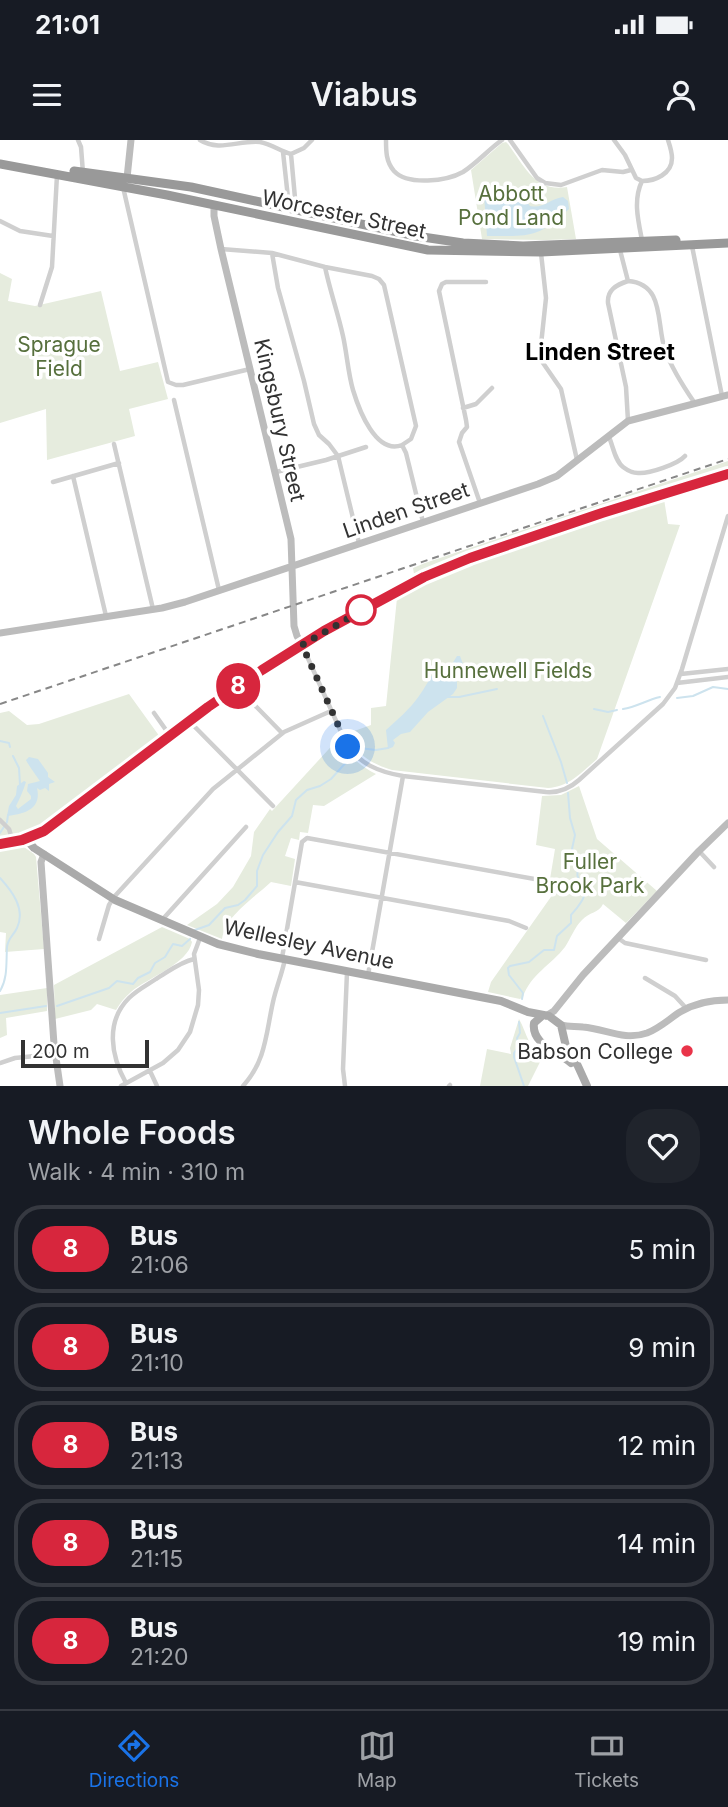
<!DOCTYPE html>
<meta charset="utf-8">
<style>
body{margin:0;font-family:Inter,sans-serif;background:#20242c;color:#f1f3f6;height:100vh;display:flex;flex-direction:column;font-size:26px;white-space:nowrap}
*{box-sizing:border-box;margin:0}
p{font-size:23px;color:#9ea1a6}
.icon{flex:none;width:38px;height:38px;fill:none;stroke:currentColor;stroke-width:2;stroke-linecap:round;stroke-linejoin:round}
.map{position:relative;height:946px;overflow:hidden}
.details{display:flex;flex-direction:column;background:#171b24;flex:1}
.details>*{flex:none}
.badge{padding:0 14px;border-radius:23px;font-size:24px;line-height:46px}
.scale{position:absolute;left:21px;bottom:18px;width:128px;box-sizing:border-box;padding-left:7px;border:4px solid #323232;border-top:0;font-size:19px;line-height:24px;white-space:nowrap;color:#323232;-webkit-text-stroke:5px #fff;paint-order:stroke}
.you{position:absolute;width:35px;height:35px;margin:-18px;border:5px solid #fff;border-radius:50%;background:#1a73e8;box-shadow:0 0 0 10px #1a73e833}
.map>.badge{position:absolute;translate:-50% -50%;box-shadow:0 0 0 4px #fff}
.round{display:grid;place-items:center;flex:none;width:74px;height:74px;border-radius:28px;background:#20242c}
.headline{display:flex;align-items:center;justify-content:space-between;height:119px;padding:0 28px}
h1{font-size:33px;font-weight:600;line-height:52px}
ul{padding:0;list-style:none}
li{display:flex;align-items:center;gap:21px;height:88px;margin:0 14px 10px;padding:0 14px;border:4px solid #363941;border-radius:28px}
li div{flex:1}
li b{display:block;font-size:26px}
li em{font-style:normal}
li .badge{min-width:77px;font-weight:700;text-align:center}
.status{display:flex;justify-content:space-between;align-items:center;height:49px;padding:0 35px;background:#171b24;direction:ltr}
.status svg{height:19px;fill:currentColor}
header{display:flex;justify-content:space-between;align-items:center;height:91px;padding:0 28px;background:#171b24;font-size:32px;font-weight:600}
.menu{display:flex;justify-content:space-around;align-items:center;height:98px;border-top:2px solid #363941;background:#171b24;font-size:19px;color:#9ea1a6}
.menu a{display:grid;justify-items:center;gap:4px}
.menu .current{color:#1a73e8}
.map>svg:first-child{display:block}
.green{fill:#e6ecde}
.water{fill:#cde3ee}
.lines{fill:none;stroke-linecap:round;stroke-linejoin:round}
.stream{stroke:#cde3ee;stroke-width:2}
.street{stroke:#cfcfcf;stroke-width:4.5}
.secondary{stroke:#bcbcbc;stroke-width:7}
.primary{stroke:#aaa;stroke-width:8}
.highway{stroke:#999;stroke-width:9}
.rail{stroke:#878787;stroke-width:2;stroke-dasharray:7 5;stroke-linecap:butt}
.line-casing{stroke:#fff;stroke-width:16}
.line{stroke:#d7263d;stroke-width:10}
.walk{stroke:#323232;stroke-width:7;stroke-dasharray:0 12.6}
.stop-dot{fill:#fff;stroke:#d7263d;stroke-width:3.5}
.poi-dot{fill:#e93449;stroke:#fff;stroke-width:2.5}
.labels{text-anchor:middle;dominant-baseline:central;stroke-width:7;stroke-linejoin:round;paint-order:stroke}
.park-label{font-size:21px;fill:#57703d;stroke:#fff}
.street-label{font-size:21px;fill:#323232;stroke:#fff}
.poi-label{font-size:21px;fill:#323232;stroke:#fff;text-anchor:end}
.neighbourhood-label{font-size:23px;font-weight:bold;fill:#000;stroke:#fff}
</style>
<div class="status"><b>21:01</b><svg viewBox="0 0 49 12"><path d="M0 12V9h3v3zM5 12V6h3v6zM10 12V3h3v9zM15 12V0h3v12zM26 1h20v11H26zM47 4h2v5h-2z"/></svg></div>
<header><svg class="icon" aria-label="menu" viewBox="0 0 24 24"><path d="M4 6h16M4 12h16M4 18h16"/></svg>Viabus<svg class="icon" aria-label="person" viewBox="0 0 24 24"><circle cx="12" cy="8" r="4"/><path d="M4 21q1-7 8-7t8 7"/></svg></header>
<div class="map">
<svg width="728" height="946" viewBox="0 0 728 946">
<rect width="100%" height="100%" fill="#fff"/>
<path class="green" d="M 506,2 L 508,4 C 525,27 535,52 567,47 L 576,99 L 546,100 L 482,99 L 471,30 L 502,3 Z
M 0,133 L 12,139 L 8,161 L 35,166 L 101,151 L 120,231 L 158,222 L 168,259 L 129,269 L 135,296 L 47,320 L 46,269 L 0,283 Z
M 728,321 L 728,330 L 664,349 L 414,434 L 413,428 L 425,423 Z
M 664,359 L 668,384 L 680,385 L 597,619 C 582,632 569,647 548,648 L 392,630 C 371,624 355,613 346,594 L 371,585 L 371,568 L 386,566 L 397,458 L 454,429 L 619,372 Z
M 129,554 L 160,597 L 41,686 L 25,694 L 0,698 L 0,573 L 9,571 L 27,585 L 39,584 Z
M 339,598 C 346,614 360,626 376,634 L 324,666 L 313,665 L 308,693 L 300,692 L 299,700 L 291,698 L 285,716 L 295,719 L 291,746 L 271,742 C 254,758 226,775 222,799 L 187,785 L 217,764 L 233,747 L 251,716 L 254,692 L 270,669 L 272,671 Z
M 579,646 L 597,699 L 657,751 L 626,783 L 603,764 C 599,773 589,772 582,780 C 574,788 571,798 565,807 C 552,824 530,835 523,857 L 520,859 L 488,852 L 491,842 L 560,744 L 557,741 L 550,739 L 555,709 L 536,705 L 542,656 L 561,655 Z
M 24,707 L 34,714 L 36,717 L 44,809 L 5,812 L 6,793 L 0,792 L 0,711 Z
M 162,787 L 190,799 L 192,802 C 188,824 147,838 131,852 C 125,857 120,863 116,870 L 97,864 L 91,870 L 55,879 L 54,845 Z
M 47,848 L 47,871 L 6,878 L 7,895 L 0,898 L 0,855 Z
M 519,879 C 527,893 528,909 544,914 L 528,946 L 480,946 L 487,909 L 511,914 L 510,908 Z"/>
<path class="water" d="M 505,44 L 512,51 L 522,56 L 530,66 C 544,69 549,59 563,57 L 568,61 L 569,69 C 538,99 528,96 487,96 L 484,55 L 494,56 Z
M 457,516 L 460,516 L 463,524 L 457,534 L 457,548 L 453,554 L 428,572 L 410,592 L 401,594 L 393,600 L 395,603 L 393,607 L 388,609 L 386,590 C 397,580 410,569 419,556 C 425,548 429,539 435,531 L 447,532 Z
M 29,617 L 38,619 L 48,633 L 48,637 L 55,642 L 49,644 L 49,651 L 45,648 L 40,650 L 37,648 C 42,670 23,674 7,676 L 9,666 L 16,655 L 17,646 L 24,641 L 26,642 C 23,651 20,658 16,666 L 18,669 L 31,659 L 31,656 L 27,651 L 28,644 L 40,641 C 37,637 27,623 26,620 Z"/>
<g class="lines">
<path class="stream" d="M 447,557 L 459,557 L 497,549
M 677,558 L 693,556 L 713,547 L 728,549
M 594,569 L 608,572 L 617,570
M 623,569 C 636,567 647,560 660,557
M 543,576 L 561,622 L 567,643
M 0,601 L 9,603 L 10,607
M 13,616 L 19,628 L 20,645
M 0,693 L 7,682 L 8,675
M 0,738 C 12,751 26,769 17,788 C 14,795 8,798 7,807 C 6,822 8,838 0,851
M 195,790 L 209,785 L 225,768 L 238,765 L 245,760 L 257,746 L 257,731 L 263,715 L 278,692 L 292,676 L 296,660 L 307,650 L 320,646 L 331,639 L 359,608 L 376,610 L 388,608
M 522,859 L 523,853 L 509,835 L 508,828 L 510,826 L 529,822 L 544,810 L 554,810 L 557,796 L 571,783 L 571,775 C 576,769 582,763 584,756 C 588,743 569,743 582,720 L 572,709 L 575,695 L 570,678 L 568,653
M 57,866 L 109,848 L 117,841 L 133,844 L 138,838 L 150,832 L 155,823 L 165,817 L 173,804 L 182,806 L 190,799
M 0,873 L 46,866
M 519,882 L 520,893 L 517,898 L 519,906 L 514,913 L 514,917 L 524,946"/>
<path class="street" d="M 78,0 L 81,7 L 83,33
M 200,0 C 219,12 239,0 260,2 C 271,4 280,11 291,14 L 304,8 L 312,0
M 386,0 C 386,11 386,22 394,31 C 408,46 447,41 463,32 C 477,23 488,10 502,0
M 510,0 L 537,38 L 545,43 L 561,45 L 602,30 L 623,32 L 631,30
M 614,0 L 625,15 L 636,38 L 642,41
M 283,12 L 289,67
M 291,14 L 296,69
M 123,47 L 168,242 L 176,245 L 183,245 L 250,229
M 0,81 L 20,91 L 53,96
M 642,100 C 638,80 633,60 642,41 C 655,41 672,34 672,18 C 672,12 670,6 668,0
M 692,106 L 722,256
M 221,109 L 272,113 L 325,127 L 372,136 L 379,139 L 384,145 L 416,286 L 411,299 L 402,305 L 406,313 L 423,382
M 620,110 L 628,141 C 616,145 607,150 608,163 L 626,247 L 628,281
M 272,113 L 278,148 L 304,241 L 314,284 L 319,295 L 329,304 L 338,316 L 359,403
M 541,113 L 546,158 L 540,214 L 543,223 L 561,249 L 577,320
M 325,127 C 330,151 338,173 343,196 C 347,214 348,233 353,250 C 359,270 376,315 402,305
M 628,141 C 665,144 656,183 665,210 C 672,229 683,246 694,262
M 40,165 L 52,127 L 57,35
M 174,260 L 219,450
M 463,268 L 476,264 L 492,248
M 609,297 C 613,306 615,321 623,327 C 627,330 633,333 638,333 C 649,334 678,324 685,316
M 114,304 L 153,469
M 276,332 L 326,320 L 366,307
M 73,336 L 106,476
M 53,342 L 119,323
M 480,363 L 459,302 L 462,293 L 467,287 L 466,280 L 439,151 L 442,144 L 446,142 L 486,142
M 302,505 L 346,603 C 359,624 379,632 403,636 L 546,652 C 559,653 569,649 579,640 L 663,564 L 675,548 L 682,529 L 728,376
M 681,534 L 728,529
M 677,543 L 728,537
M 238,548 L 282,593
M 154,573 L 166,590
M 190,582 L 273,666
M 0,680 L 9,689 L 13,702
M 699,711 L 714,727
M 295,742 L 509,781 L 526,788
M 162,780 L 246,687
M 618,798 L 625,803 L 706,820
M 99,799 L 109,765 L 114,757 L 213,649 L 284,592 L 331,571
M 282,818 L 302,702 L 307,698 L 557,743
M 368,835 L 403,636
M 645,838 L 675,856 L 686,868
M 0,923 L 15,918 L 55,914
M 150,931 L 157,946
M 126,943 C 111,916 105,882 129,858 C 137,850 147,845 156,839 C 168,832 180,822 194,819
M 121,946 L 163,923 L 178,910 L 190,892 L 198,865 L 199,850 L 194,814 L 200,798
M 243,946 C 266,921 266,893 273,862 C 276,848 282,834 285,819
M 345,946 L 343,929 L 347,832
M 449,946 L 450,945"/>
<path class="secondary" d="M 127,38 L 131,0
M 214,65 L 214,76 L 221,109 L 291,399 L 294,486 L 297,496 L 302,505
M 0,493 L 162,468 L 185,462 L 538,344 L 557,336 L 628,281 L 728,255
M 44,714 L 41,722 L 54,904 L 60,946
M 546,876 L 554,871 L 583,835 L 699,711 L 728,683
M 561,885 C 569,887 575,886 583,887 C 606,889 624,901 647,893 C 660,888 669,879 680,872 C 695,863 711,860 728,860"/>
<path class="primary" d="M 26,699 L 34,708 L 115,760 L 218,804 L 258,814 L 501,861 L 528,872 L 549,876 L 561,885 L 567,911 L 577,924 L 587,946
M 0,704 L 21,700 L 44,691 L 190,581 L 262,530 L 324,491 L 424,437 L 470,418 L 602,373 L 728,334
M 542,876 L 534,883 C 531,904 557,911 571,923"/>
<path class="highway" d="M 0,24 L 167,55 L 428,110 L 541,112 L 728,103
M 74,31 L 191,47 L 416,96 L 463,103 L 523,106 L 676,100"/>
<path class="rail" d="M 0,564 L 728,319"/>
</g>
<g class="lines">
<defs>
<path id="line" d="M 0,704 L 22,700 L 44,691 L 208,567 L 262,530 L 324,491 L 424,437 L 470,418 L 602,373 L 728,334"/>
</defs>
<use href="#line" class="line-casing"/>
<use href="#line" class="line"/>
<path class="walk" d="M 348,607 L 302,505 L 368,467 L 361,470"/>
</g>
<circle class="stop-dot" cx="361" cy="470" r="14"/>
<circle class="poi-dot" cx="687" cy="911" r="7"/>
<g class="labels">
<g class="park-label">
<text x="511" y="53">Abbott<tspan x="511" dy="24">Pond Land</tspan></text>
<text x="59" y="204">Sprague<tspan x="59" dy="24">Field</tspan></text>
<text x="508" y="530">Hunnewell Fields</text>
<text x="590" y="721">Fuller<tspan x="590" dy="24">Brook Park</tspan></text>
</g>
<g class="street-label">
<text transform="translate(344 74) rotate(12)">Worcester Street</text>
<text transform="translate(280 280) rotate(77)">Kingsbury Street</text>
<text transform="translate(406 370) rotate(-19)">Linden Street</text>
<text transform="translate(309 804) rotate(12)">Wellesley Avenue</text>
</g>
<g class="poi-label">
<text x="673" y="911">Babson College</text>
</g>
<g class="neighbourhood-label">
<text x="600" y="212">Linden Street</text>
</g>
</g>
</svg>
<div class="scale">200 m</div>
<div class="you" style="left:348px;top:607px"></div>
<b class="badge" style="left:238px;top:546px;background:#d7263d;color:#fff">8</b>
</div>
<section class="details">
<div class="headline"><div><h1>Whole Foods</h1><p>Walk · 4 min · 310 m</p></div><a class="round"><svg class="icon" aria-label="heart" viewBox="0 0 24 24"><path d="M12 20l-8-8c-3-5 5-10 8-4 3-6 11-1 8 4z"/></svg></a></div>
<ul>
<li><span class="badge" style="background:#d7263d;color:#fff">8</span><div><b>Bus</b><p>21:06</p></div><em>5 min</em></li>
<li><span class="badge" style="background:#d7263d;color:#fff">8</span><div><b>Bus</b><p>21:10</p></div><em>9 min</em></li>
<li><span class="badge" style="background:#d7263d;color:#fff">8</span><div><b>Bus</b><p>21:13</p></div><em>12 min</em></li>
<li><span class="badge" style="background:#d7263d;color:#fff">8</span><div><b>Bus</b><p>21:15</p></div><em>14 min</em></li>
<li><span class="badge" style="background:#d7263d;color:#fff">8</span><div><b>Bus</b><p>21:20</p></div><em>19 min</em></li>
</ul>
</section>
<nav class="menu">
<a class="current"><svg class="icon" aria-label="directions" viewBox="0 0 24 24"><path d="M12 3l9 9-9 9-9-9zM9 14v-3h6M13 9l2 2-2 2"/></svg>Directions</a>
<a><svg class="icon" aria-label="map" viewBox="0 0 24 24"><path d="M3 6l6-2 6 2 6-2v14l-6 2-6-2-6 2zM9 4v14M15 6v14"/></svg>Map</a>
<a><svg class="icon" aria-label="tickets" viewBox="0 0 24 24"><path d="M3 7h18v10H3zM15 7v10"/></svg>Tickets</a>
</nav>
